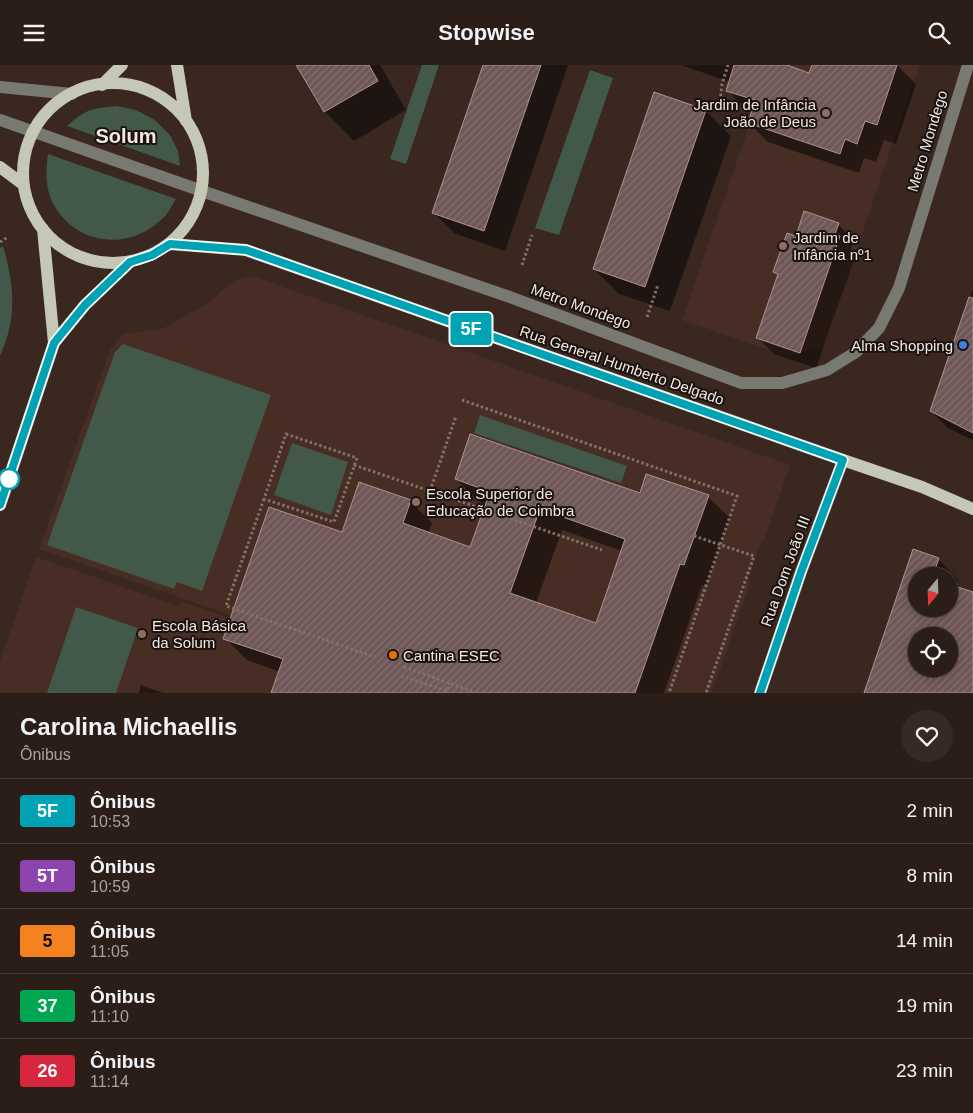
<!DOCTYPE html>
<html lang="pt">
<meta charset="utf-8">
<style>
body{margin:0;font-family:Helvetica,sans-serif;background:#372a25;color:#f1f3f6;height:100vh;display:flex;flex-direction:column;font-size:19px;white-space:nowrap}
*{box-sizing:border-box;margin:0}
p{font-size:16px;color:#a6a2a2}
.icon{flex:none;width:28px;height:28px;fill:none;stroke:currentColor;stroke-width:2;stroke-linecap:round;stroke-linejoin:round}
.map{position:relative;height:628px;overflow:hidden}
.sheet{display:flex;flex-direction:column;background:#2b1d18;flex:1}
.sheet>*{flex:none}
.badge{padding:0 10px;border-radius:4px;font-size:18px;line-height:32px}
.needle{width:32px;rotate:199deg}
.buttons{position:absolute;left:908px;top:502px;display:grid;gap:10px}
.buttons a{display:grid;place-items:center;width:50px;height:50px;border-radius:50%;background:#2b1d18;box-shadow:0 2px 8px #0003,0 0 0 1px #473b37;font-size:25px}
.map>.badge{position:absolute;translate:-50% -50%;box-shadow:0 0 0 2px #fff}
.round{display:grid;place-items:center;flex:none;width:52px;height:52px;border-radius:26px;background:#372a25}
.headline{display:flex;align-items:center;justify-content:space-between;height:85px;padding:0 20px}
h1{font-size:24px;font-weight:800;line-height:38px}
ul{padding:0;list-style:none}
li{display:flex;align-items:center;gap:15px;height:65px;padding:0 20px;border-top:1px solid #473b37}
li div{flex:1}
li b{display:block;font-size:19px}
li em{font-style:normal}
li .badge{min-width:55px;font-weight:700;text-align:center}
header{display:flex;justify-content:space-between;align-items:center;height:65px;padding:0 20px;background:#2b1d18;font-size:22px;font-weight:800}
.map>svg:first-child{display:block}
.built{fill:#472d24}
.grass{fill:#425848}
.shadow{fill:#0007;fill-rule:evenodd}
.building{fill:url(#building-hatch);stroke:#ad9392;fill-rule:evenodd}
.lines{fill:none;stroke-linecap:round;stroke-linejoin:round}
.path{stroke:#82726c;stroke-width:3;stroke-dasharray:2.5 2.5;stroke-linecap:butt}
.minor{stroke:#787a71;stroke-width:12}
.major{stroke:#c4c8b5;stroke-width:12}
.line-casing{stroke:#fff;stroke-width:11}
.line{stroke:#00a3b4;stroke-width:8}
.education-dot{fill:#8d6e63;stroke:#1a120f;stroke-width:2}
.shop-dot{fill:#3f7fe0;stroke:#1a120f;stroke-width:2}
.stop-dot{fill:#fff;stroke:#00a3b4;stroke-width:2.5}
.food-dot{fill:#e8710a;stroke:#1a120f;stroke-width:2}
.labels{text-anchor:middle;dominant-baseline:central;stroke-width:4;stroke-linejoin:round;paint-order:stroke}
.poi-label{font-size:15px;fill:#f4e7e2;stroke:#1a120f;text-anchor:start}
.street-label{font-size:15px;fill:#f4e7e2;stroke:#1a120f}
.district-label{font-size:20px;font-weight:bold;fill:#f4e7e2;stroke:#1a120f}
</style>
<header><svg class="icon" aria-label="menu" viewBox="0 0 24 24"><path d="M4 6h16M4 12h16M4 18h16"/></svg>Stopwise<svg class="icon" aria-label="search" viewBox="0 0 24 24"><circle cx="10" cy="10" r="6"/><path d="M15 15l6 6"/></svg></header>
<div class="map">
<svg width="973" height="628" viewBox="0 0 973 628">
<defs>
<pattern id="building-hatch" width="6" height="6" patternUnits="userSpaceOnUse" patternTransform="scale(1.25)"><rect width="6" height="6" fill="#6e5756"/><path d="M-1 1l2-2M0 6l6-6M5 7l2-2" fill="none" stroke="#836f6e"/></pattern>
</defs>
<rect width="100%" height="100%" fill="#392720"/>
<path class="built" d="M 732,0 L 920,0 L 883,106 L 824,283 L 787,291 L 682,255 L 749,61 L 746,59 L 753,37 L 723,27 Z
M 248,211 L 258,213 L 790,400 L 764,476 L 762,475 L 748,514 L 751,515 L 712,628 L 457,628 L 39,484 L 110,285 L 122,269 L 162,264 L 209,238 L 229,219 L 238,214 Z
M 36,492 L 179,541 L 181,536 L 446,628 L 0,628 L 0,596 Z"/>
<path class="grass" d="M 422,0 L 439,0 L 406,99 L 390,94 Z
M 590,5 L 613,13 L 559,170 L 535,163 Z
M 116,41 L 136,45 L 155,55 L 170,70 L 178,86 L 180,101 L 67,61 C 84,45 93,43 116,41 Z
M 48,89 L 176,134 C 172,140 169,148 163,153 C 129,188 71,180 51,134 C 45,120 46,104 48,89 Z
M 3,181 C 11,209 16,236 9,265 C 7,274 3,283 0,291 L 0,183 Z
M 123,279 L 271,330 L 202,526 L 177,517 L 174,524 L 47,480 L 115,287 Z
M 480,350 L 627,401 L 621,418 L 474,368 Z
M 292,378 L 348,397 L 331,450 L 274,430 Z
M 76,542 L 138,563 L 116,628 L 47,628 Z"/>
<path class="shadow" d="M 298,0 L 380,0 L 406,45 L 354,76 L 325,47 Z
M 484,0 L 568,0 L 505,186 L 454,168 L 434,148 Z
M 681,0 L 783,0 L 810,9 L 813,0 L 897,0 L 916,19 L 896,79 L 884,75 L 876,97 L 864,93 L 859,108 L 768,77 L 749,58 L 753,46 L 746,44 L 727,25 L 730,17 Z
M 655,29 L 706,46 L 731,71 L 670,246 L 619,229 L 594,204 Z
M 838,159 L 854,176 L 851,184 L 856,189 L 816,303 L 774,289 L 758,273 L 779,211 L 775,207 L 797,173 Z
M 973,224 L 973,375 L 948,363 L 931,346 Z
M 456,414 L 640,430 L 708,432 L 730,453 L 706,521 L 702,520 L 664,628 L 272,628 L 280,607 L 247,595 L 225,573 L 342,468 L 410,436 L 432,458 L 428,469 L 471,484 L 487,439 L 478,436 ZM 562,465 L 622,486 L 597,560 L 536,538 Z
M 914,486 L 938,494 L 958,515 L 956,522 L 973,528 L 973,628 L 865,628 ZM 916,511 L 949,511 L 949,544 L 916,544 ZM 916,571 L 949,571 L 949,604 L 916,604 Z
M 141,620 L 163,628 L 139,628 Z"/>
<path class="building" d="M 296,0 L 369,0 L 378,16 L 324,47 Z
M 483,0 L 541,0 L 484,166 L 432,148 Z
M 734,0 L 787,0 L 809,8 L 812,0 L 897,0 L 877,60 L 865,56 L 857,79 L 845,74 L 840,89 L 748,58 L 755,35 L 726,26 Z
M 654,27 L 706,45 L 645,222 L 593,204 Z
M 804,146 L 839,158 L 835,169 L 840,171 L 800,288 L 756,273 L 778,209 L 773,207 L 787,168 L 796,171 Z
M 969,232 L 973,233 L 973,368 L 930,346 Z
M 470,369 L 640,428 L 646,409 L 709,430 L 684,500 L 680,499 L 635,628 L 271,628 L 283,594 L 223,574 L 269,442 L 342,467 L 359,417 L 411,435 L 403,458 L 470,482 L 490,427 L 455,414 ZM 540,444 L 625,474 L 596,558 L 510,528 Z
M 913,484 L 939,493 L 933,511 L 916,511 L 916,544 L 949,544 L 949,519 L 973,527 L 973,628 L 864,628 ZM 916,571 L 949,571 L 949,604 L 916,604 Z"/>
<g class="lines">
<path class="path" d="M 720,36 L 722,19 L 728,0
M 0,177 L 8,172
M 522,200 L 532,170
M 647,252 L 658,220
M 462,335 L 737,431 L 669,628
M 286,369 L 357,393 L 334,457 L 264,434 Z
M 354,400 L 602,485
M 430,426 L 456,351
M 264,434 L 226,541 L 375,592
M 694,471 L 754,491 L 706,628
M 404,602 L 477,628
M 401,611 L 447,626 L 449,618"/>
<path class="minor" d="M 0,22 L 72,29
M 0,55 L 202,126 L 510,232 L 741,318 L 782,318 L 827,305 L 856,287 L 879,263 L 899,223 L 968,0
M 760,628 L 801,507 L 843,395"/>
<path class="major" d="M 177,0 L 186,56
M23 108a90 90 0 1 1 180 0a90 90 0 1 1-180 0Z
M 102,20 L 122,0
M 0,102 L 24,120
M 43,164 L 54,278
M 170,179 L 246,185 L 843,395 L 922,422 L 973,444
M 0,440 L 54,278 L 85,240 L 130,197"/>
</g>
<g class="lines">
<defs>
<path id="line" d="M 0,440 L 54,278 L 85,240 L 130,197 L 152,190 L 170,179 L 246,185 L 843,395 L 801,507 L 760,628"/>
</defs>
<use href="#line" class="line-casing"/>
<use href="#line" class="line"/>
</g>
<g class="education-dot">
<circle cx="826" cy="48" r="5"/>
<circle cx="783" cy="181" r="5"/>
<circle cx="416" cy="437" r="5"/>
<circle cx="142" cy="569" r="5"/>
</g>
<circle class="shop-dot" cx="963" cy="280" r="5"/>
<circle class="stop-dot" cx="9" cy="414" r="10"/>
<circle class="food-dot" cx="393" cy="590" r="5"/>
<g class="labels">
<g class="poi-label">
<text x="816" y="39" text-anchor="end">Jardim de Infância<tspan x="816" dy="17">João de Deus</tspan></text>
<text x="793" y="172">Jardim de<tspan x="793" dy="17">Infância nº1</tspan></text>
<text x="953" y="280" text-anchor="end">Alma Shopping</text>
<text x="426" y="428">Escola Superior de<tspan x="426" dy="17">Educação de Coimbra</tspan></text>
<text x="152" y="560">Escola Básica<tspan x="152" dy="17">da Solum</tspan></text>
<text x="403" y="590">Cantina ESEC</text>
</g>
<g class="street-label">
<text transform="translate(927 76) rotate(-73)">Metro Mondego</text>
<text transform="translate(581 241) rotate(20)">Metro Mondego</text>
<text transform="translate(622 300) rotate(19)">Rua General Humberto Delgado</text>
<text transform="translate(785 506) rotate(-70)">Rua Dom João III</text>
</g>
<g class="district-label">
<text x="126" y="71">Solum</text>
</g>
</g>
</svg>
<div class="buttons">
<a><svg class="needle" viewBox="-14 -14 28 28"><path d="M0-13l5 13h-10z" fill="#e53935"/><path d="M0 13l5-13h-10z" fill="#a6a2a2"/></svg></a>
<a><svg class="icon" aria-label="locate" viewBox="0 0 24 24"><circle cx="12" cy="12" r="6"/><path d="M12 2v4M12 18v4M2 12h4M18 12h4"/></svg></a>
</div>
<b class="badge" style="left:471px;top:264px;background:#00a3b4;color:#fff">5F</b>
</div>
<section class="sheet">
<div class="headline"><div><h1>Carolina Michaellis</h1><p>Ônibus</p></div><a class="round"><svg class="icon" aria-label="heart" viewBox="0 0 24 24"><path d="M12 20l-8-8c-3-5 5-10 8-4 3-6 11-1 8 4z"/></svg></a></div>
<ul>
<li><span class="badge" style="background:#00a3b4;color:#fff">5F</span><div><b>Ônibus</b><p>10:53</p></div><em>2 min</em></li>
<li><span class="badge" style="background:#8e44ad;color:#fff">5T</span><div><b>Ônibus</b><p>10:59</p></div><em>8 min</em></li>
<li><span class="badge" style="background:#f58220;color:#111">5</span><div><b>Ônibus</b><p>11:05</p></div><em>14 min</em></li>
<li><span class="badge" style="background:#00a651;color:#fff">37</span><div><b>Ônibus</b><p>11:10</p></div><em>19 min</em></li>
<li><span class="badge" style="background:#d7263d;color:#fff">26</span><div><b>Ônibus</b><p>11:14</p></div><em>23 min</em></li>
</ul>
</section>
